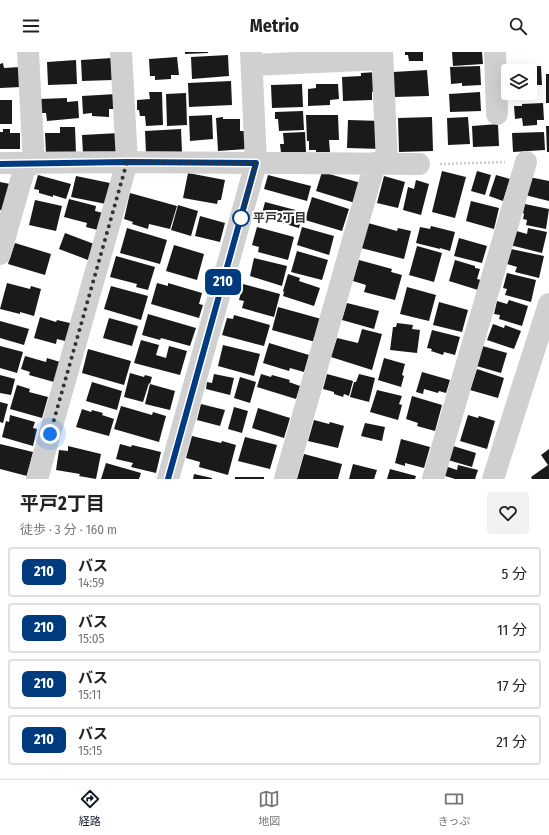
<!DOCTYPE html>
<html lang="ja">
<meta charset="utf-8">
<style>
body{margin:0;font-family:"Fira Sans Condensed","Noto Sans JP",sans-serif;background:#f2f2f2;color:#222;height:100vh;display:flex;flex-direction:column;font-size:15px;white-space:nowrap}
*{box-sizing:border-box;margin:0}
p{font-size:13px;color:#767676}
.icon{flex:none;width:22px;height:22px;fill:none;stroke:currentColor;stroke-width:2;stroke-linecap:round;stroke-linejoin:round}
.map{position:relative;height:427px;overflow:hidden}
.sheet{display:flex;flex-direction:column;background:#fff;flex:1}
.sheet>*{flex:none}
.badge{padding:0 8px;border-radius:6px;font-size:14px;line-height:26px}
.buttons{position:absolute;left:501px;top:12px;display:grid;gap:8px}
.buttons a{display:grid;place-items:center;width:36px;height:36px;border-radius:4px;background:#fff;box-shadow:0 4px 16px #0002;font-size:20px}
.you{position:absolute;width:20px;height:20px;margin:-10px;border:3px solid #fff;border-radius:50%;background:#1a73e8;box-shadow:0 0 0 6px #1a73e833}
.map>.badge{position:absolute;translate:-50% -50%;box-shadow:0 0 0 2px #fff}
.round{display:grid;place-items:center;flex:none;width:42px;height:42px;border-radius:4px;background:#f2f2f2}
.head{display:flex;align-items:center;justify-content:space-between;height:68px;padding:0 20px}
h1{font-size:19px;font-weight:700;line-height:30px}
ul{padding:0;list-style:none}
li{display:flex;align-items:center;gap:12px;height:50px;margin:0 8px 6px;padding:0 12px;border:2px solid #e0e0e0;border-radius:4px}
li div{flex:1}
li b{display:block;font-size:15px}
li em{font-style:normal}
li .badge{min-width:44px;font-weight:700;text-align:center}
header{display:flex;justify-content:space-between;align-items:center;height:52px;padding:0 20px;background:#fff;font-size:18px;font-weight:700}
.tabs{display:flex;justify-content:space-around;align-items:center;height:56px;border-top:1px solid #e0e0e0;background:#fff;font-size:11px;color:#767676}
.tabs a{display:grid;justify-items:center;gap:2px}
.tabs .selected{color:#111827}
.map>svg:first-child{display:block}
.building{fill:#1a1a1a}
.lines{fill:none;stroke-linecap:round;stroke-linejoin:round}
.path{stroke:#cdcdcd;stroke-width:2.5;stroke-dasharray:2 2;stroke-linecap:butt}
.minor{stroke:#d0d0d0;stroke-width:22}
.line-casing{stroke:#fff;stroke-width:9}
.line{stroke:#003b80;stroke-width:6}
.walk{stroke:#333;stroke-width:4;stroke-dasharray:0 7.2}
.stop-dot{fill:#fff;stroke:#003b80;stroke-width:2}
.labels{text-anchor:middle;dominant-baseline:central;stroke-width:4;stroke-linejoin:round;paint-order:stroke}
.stop-label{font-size:12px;font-weight:bold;fill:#333;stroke:#fff;text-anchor:start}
</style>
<header><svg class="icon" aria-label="menu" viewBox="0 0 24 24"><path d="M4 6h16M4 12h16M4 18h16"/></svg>Metrio<svg class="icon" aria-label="search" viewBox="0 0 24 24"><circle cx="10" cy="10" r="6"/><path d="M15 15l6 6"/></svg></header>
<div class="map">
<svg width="549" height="427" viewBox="0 0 549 427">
<rect width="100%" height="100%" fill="#fff"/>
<path class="building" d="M 185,0 L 208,0 L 208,1 L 185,2 Z
M 405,0 L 423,0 L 423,9 L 409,9 L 408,3 L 405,3 Z
M 452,0 L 482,0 L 483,12 L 453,14 Z
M 228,3 L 229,24 L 192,27 L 191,5 Z
M 177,5 L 179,23 L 171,23 L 171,27 L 155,28 L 155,24 L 150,24 L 149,7 Z
M 112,6 L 113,28 L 82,29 L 81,8 Z
M 76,8 L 77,32 L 48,33 L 47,10 Z
M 3,11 L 4,16 L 20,15 L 21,35 L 0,36 L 0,12 Z
M 480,14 L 481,33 L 462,34 L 462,31 L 451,32 L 450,15 Z
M 541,14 L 542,33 L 530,33 L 530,19 L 512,19 L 512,15 Z
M 427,18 L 429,44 L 394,45 L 393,20 Z
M 377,20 L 377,39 L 372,40 L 372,48 L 343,49 L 342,25 L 361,24 L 361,21 Z
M 546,22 L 549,22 L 549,51 L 546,51 Z
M 231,29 L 232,53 L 189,55 L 188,31 Z
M 302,32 L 303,55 L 272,56 L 271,33 Z
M 316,32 L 338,32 L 339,47 L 330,48 L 330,53 L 308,54 L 308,37 L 316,36 Z
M 149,40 L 162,40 L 163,73 L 146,74 L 145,64 L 140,64 L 139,58 L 137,58 L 137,48 L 150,47 Z
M 480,40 L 481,59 L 450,60 L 449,42 Z
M 186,41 L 187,73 L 167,74 L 166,42 Z
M 116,42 L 117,57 L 109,57 L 109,65 L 92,64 L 92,61 L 83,62 L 82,44 Z
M 67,46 L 67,50 L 78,49 L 79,66 L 47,69 L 46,61 L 40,61 L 39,47 Z
M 0,48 L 12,48 L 12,72 L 0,72 Z
M 543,51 L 544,68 L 537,68 L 537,73 L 523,74 L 522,66 L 515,67 L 514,54 L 522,54 L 522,52 Z
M 303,59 L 304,78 L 279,79 L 278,67 L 275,67 L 275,60 Z
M 212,63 L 213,87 L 190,89 L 189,64 Z
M 306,63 L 338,63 L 339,88 L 329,88 L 330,100 L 316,100 L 316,98 L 309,98 L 309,89 L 307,89 Z
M 223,65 L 223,67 L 240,67 L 240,79 L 246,79 L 247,97 L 218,99 L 216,66 Z
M 432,65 L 433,99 L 399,100 L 398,66 Z
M 468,65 L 470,92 L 448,93 L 447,66 Z
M 348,68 L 382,69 L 381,97 L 347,96 Z
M 498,72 L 499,94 L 473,95 L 472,74 Z
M 546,74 L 549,74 L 549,100 L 547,100 Z
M 60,75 L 75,75 L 76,101 L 46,101 L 45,81 L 60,81 Z
M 3,77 L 10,77 L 10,81 L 20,81 L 20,97 L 0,97 L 0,80 L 3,80 Z
M 181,77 L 182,100 L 146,101 L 145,79 Z
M 305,80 L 306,100 L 281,101 L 280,92 L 284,92 L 283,81 Z
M 544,80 L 545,98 L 513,100 L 512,81 Z
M 119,81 L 120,100 L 83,102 L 82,83 Z
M 442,119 L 466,125 L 455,166 L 432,160 Z
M 477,119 L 491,123 L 485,143 L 471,139 Z
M 322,120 L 361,131 L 355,151 L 316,139 Z
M 188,121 L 225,128 L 221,148 L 218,148 L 217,152 L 183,146 Z
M 38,123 L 71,132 L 66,147 L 53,143 L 53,145 L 39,141 L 39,138 L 34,137 Z
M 268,123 L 311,134 L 307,149 L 264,137 Z
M 496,123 L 510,127 L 503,149 L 489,144 Z
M 76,124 L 110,131 L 106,152 L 71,145 Z
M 384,124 L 405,130 L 398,156 L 377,151 Z
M 529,125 L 549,129 L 549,149 L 525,143 Z
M 416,128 L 429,132 L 421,163 L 403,158 L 408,135 L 414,137 Z
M 0,130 L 10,132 L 3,159 L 0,158 Z
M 130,141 L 177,154 L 170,177 L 149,172 L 148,177 L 132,172 L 133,170 L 124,167 Z
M 312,145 L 349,157 L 342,179 L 305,168 Z
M 69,147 L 96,154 L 95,159 L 103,161 L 98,178 L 86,175 L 87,171 L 64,165 Z
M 35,148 L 62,154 L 56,179 L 29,173 Z
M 471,149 L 499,156 L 494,177 L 466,169 Z
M 265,150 L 303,160 L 299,176 L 261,165 Z
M 525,152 L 549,157 L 546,177 L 526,173 L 527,168 L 523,167 L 524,162 L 523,161 Z
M 178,153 L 198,159 L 191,184 L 171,178 Z
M 200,164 L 225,171 L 220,190 L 195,184 Z
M 368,171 L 397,179 L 398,176 L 411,179 L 404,207 L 361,196 Z
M 431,174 L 455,180 L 450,199 L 440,196 L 440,197 L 416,191 L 420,175 L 430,177 Z
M 257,175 L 294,185 L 288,208 L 258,200 L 259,195 L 252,193 Z
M 302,175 L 334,184 L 329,203 L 297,193 Z
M 127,176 L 167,188 L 160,212 L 120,201 Z
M 528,176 L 547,180 L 542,201 L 510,193 L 513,178 L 527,182 Z
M 65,181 L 94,192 L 88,208 L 59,197 Z
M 459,186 L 487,194 L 482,211 L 454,204 Z
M 15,191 L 51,202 L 45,223 L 8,212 Z
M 174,193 L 204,202 L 197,228 L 166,219 Z
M 417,194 L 442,201 L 434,230 L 409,223 Z
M 511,197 L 544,204 L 539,226 L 515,220 L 517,215 L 507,212 Z
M 297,199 L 328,208 L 322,228 L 291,220 Z
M 116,204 L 155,215 L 148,238 L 136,235 L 137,232 L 110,225 Z
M 254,206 L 287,214 L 282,234 L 250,224 Z
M 359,208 L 392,217 L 391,220 L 402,223 L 395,248 L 364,240 L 366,233 L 353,229 Z
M 455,208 L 475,214 L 475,216 L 480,217 L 477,227 L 481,228 L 478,238 L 449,229 Z
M 507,221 L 536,228 L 531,250 L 505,243 L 507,237 L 503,236 Z
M 288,222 L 300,226 L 299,229 L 320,236 L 314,254 L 283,244 L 284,240 L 283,239 Z
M 7,231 L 30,237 L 31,234 L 41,237 L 34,264 L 20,260 L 20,262 L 0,257 Z
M 157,231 L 168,234 L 168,231 L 202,241 L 199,252 L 203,253 L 199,266 L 151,252 Z
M 243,232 L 280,242 L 274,265 L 242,256 L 244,249 L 239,248 Z
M 111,234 L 148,244 L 141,268 L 104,257 Z
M 407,235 L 436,243 L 429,269 L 400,262 Z
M 509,248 L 528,254 L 522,274 L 499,267 L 500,263 L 494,262 L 497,249 L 507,252 Z
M 439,250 L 468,258 L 462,280 L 433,273 Z
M 347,251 L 379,259 L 374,277 L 342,268 Z
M 278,255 L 325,268 L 319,291 L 272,278 Z
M 148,262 L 196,276 L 190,294 L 161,286 L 160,288 L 142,283 Z
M 234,263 L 270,273 L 264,294 L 222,283 L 227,266 L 233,267 Z
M 40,265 L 56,270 L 57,268 L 74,272 L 69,290 L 57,287 L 56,292 L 34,286 Z
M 109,266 L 138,274 L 132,294 L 103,286 Z
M 0,269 L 29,277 L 24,293 L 0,286 Z
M 397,271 L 413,273 L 412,277 L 420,278 L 417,301 L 390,298 L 393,275 L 396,275 Z
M 493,272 L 504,276 L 505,273 L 521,279 L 514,297 L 487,288 Z
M 362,277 L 382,282 L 372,318 L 331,305 L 337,286 L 358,291 Z
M 432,278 L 460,285 L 455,303 L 444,300 L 443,303 L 431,299 L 432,297 L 427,296 Z
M 141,288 L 159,293 L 156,303 L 166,306 L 169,294 L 187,299 L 180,323 L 134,311 Z
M 269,291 L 309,303 L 304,320 L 290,316 L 289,319 L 263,311 Z
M 223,293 L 260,302 L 254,324 L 218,314 Z
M 479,293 L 507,301 L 501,321 L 473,313 Z
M 0,294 L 23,300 L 17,321 L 0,316 Z
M 88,297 L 131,309 L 124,333 L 82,321 Z
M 25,304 L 46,310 L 47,306 L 60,310 L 54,330 L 29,323 L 30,320 L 21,317 Z
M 384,306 L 405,312 L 402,323 L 404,324 L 401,335 L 378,328 Z
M 477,317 L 504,326 L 498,346 L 470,338 Z
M 422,320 L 450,328 L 446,341 L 439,339 L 438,341 L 424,337 L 423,342 L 416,340 Z
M 130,321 L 144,325 L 145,323 L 152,325 L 150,332 L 149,331 L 143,350 L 124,345 Z
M 214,322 L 234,326 L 230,343 L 206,337 L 207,330 L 212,331 Z
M 261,322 L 271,325 L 272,323 L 290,328 L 289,330 L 300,334 L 296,347 L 257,335 Z
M 327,322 L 353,329 L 349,344 L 344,342 L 343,345 L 334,342 L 334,340 L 323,337 Z
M 359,322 L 375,326 L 369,350 L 350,345 L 354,330 L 356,330 Z
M 0,323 L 15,327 L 11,343 L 0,341 Z
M 240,325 L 256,330 L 250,351 L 234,346 Z
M 92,330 L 122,339 L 117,358 L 86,349 Z
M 150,332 L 175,339 L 170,358 L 145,352 Z
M 17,333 L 30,337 L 29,340 L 48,345 L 42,366 L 10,357 Z
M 377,338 L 402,344 L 399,352 L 402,353 L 398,368 L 370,360 Z
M 412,344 L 442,353 L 435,379 L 417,374 L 418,371 L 406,367 Z
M 0,350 L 8,352 L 3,371 L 0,370 Z
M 201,352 L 225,358 L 220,374 L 197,368 Z
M 121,354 L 152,363 L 153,360 L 166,364 L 159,390 L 114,377 Z
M 234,355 L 248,359 L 242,381 L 228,377 Z
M 258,356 L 290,366 L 284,386 L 252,376 Z
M 82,357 L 91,360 L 92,358 L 103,361 L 102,363 L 114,367 L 109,384 L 76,375 Z
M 10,363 L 35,370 L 33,376 L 37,377 L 33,394 L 2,385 L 6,369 L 9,370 Z
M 468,363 L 478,366 L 479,364 L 495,369 L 487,397 L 460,389 Z
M 314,368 L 329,372 L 330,370 L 344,374 L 338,396 L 308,389 Z
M 365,371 L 385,375 L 382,389 L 361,384 Z
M 192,384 L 221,391 L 222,389 L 236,393 L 228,423 L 199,415 L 200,410 L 186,406 Z
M 245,385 L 277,393 L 270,417 L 238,409 Z
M 401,387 L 430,395 L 424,416 L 405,411 L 405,414 L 395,411 Z
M 0,392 L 33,400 L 27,424 L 0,417 Z
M 120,392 L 131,395 L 132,393 L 161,400 L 156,421 L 131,415 L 133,411 L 116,407 Z
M 68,394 L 101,402 L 96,427 L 79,424 L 80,422 L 56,418 L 59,398 L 68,399 Z
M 453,394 L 476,401 L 472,415 L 448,408 Z
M 549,397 L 549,427 L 532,427 L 531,425 L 548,413 L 541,403 Z
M 304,402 L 342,412 L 338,427 L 297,427 Z
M 106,411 L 141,421 L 139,427 L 101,427 Z
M 353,412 L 377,418 L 374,427 L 349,427 Z
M 458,413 L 478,418 L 475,427 L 455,427 L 442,423 L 445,414 L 457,418 Z
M 390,417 L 416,424 L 415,427 L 387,427 Z
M 194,422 L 212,426 L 212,427 L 193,427 Z
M 235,425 L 264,425 L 264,427 L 235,427 Z"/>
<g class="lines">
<path class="path" d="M 440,112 L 505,110"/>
<path class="minor" d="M 28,0 L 34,112
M 382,0 L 387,111
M 495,0 L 497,62
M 252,13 L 382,7
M 0,111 L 127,110 L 419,112
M 0,202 L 26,111
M 37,427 L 127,110 L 121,0
M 168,427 L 256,111 L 251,0
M 285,427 L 375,111
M 433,427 L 526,110
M 493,427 L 549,252"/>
</g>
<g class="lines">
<defs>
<path id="line" d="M 0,112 L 127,110 L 256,111 L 168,427"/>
</defs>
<use href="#line" class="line-casing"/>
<use href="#line" class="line"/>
<path class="walk" d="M 50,382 L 127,110 L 256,111 L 240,171 L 241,166"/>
</g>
<circle class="stop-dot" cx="241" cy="166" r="8"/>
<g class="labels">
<g class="stop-label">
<text x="253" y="166">平戸2丁目</text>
</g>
</g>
</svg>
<div class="buttons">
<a><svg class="icon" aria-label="layers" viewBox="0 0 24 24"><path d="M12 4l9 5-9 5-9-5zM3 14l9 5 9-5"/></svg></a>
</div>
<div class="you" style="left:50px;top:382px"></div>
<b class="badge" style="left:223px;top:230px;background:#003b80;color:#fff">210</b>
</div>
<section class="sheet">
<div class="head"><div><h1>平戸2丁目</h1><p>徒歩 · 3 分 · 160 m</p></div><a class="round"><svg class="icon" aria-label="heart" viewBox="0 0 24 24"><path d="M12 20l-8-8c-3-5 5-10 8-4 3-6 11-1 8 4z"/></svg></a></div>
<ul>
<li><span class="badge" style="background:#003b80;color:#fff">210</span><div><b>バス</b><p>14:59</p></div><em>5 分</em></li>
<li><span class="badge" style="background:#003b80;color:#fff">210</span><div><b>バス</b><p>15:05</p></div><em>11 分</em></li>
<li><span class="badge" style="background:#003b80;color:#fff">210</span><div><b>バス</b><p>15:11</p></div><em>17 分</em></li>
<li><span class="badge" style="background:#003b80;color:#fff">210</span><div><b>バス</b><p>15:15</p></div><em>21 分</em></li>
</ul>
</section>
<nav class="tabs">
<a class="selected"><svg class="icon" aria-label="directions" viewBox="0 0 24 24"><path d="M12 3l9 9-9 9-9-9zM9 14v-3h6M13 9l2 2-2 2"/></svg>経路</a>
<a><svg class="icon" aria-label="map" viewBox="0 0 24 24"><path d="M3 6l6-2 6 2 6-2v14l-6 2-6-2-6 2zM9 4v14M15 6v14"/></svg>地図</a>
<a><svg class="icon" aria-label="tickets" viewBox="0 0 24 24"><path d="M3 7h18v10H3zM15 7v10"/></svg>きっぷ</a>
</nav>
